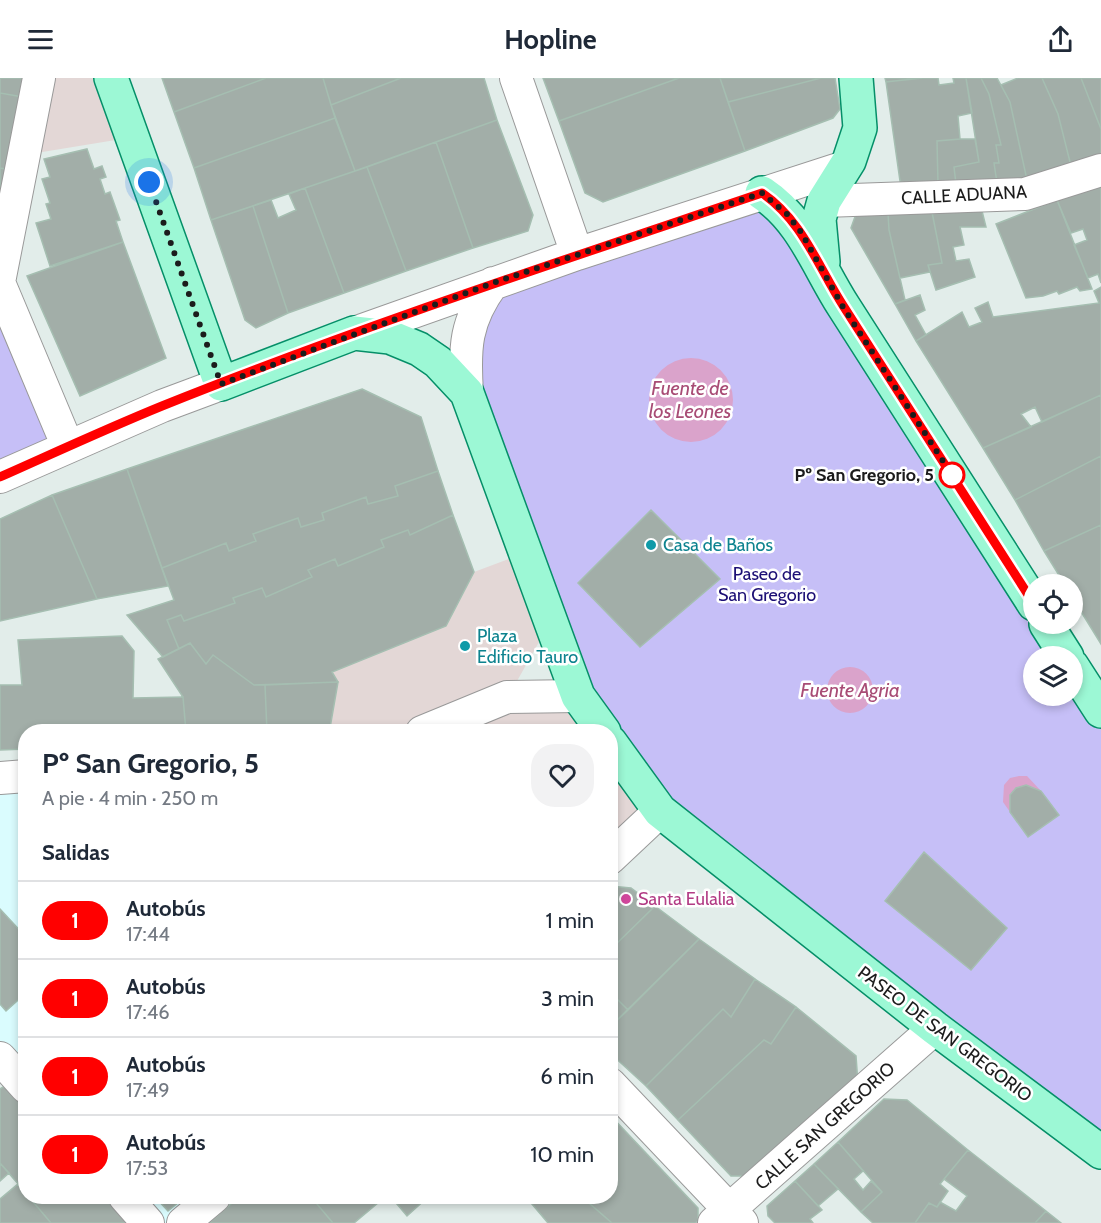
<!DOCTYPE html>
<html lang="es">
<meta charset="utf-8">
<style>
body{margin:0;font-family:Cabin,sans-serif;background:#f2f2f3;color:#1f2937;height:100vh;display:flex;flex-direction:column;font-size:22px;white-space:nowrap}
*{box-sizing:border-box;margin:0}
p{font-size:20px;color:#747a83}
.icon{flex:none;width:33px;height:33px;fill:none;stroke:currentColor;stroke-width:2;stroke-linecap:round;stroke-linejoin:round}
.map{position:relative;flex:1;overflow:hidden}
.details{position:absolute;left:18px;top:646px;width:600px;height:480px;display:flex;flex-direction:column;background:#fff;border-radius:24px;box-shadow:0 3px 9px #0003}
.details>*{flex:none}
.badge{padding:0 12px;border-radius:20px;font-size:21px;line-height:39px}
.tools{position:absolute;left:1023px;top:496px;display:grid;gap:12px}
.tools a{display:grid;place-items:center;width:60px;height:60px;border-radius:50%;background:#fff;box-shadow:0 3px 9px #0003;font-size:30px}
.you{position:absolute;width:30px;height:30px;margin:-15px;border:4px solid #fff;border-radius:50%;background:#1a73e8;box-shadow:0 0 0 9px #1a73e833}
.map>.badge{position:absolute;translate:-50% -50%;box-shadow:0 0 0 3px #fff}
h2{padding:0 24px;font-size:22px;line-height:54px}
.round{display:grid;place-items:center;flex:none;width:63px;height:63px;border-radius:24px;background:#f2f2f3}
.overview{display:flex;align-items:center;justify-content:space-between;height:102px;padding:0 24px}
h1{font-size:28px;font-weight:700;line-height:45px}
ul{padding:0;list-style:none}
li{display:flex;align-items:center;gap:18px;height:78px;padding:0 24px;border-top:2px solid #e0e1e3}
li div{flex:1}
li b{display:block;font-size:22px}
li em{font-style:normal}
li .badge{min-width:66px;font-weight:700;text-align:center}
header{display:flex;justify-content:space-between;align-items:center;height:78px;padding:0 24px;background:#fff;font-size:27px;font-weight:700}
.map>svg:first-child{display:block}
.education{fill:#dafcfe}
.park{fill:#c6bff7}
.plaza{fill:#e3d7d6}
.water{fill:#daa3cb}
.building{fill:#a2aea8;stroke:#a5beb1;stroke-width:1.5}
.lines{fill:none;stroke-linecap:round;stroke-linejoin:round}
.minor-casing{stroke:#999;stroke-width:34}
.major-casing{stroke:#058f68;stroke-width:36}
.minor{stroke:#fff;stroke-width:32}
.major{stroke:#9cf8d5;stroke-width:33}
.line-casing{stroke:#fff;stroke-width:14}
.line{stroke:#f00;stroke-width:9}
.walk{stroke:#1c1c1c;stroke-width:6;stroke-dasharray:0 10.8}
.stop-dot{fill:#fff;stroke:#f00;stroke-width:3}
.culture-dot{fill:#0f9aa8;stroke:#fff;stroke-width:2}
.hotel-dot{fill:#d1479c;stroke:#fff;stroke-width:2}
.labels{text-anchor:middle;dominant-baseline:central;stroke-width:5;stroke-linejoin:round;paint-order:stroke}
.street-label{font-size:18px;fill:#1c1c1c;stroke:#fff}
.stop-label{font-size:18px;font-weight:bold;fill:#1c1c1c;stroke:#fff;text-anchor:end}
.culture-label{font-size:18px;fill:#0d838f;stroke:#fff;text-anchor:start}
.park-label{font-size:18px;fill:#1c0f75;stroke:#fff}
.hotel-label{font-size:18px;fill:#b23c85;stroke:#fff;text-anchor:start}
.water-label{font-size:20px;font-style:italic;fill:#a84c75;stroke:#fff}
</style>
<header><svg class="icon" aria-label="menu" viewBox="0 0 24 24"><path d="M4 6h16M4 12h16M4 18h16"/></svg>Hopline<svg class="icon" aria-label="share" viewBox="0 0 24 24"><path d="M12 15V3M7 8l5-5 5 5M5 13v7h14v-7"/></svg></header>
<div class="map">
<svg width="1101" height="1145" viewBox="0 0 1101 1145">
<rect width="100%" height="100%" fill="#e2edea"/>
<path class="education" d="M 25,708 L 25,996 L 0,968 L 0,709 Z
M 136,1119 L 202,1119 L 170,1145 L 160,1145 Z"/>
<path class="park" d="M 757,116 L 1067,579 L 1034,579 L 1034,618 L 1072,618 L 1101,632 L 1101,1074 L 715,776 L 604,654 L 466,291 L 479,225 Z
M 0,207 L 68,369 L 0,399 Z"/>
<path class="plaza" d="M 39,0 L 111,0 L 134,59 L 24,77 Z
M 527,474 L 552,541 L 508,619 L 578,618 L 604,654 L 325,654 L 330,650 L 338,604 L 332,594 L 474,494 Z
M 610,664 L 660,733 L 610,780 Z"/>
<path class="water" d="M649 322a42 42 0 1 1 84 0a42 42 0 1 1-84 0Z
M827 612a23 23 0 1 1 46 0a23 23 0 1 1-46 0Z
M 1019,698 L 1027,698 L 1041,713 C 1016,704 1010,709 1010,734 L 1003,724 L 1004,707 L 1010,700 Z"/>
<path class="building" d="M 0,0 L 27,0 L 23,19 L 0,15 Z
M 162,0 L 266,0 L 174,34 Z
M 266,0 L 323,0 L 335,40 L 194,90 L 174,34 Z
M 323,0 L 401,0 L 331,27 Z
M 401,0 L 484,0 L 497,42 L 355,93 L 331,27 Z
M 543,0 L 679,0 L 559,43 Z
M 679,0 L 720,0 L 745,73 L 603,124 L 585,115 L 559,43 Z
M 720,0 L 821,0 L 728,24 Z
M 821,0 L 835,0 L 840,31 L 833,40 L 745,73 L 728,24 Z
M 885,0 L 923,0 L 886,4 Z
M 921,0 L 938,0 L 939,7 L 954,5 L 953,0 L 966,0 L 972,35 L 958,38 L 960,61 L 937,63 L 938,106 L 908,107 L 900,103 L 886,4 Z
M 966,0 L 981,0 L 989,16 L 1001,67 L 996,67 L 999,85 L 994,85 L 997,105 L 956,106 L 954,89 L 979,84 Z
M 981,0 L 997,0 L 1010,24 L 1027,102 L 997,105 L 994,85 L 999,85 L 996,67 L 1001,67 L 989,16 Z
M 1018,0 L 1042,0 L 1058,36 L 1071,88 L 1027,102 L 1010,24 L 1001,7 Z
M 1042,0 L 1081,0 L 1101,51 L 1101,77 L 1071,88 L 1058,36 Z
M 1081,0 L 1101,0 L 1101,51 Z
M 0,15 L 23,19 L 11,92 L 0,90 Z
M 335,40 L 355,93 L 211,142 L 194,90 Z
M 497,42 L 533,137 L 528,153 L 473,170 L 436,64 Z
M 960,61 L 975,61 L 979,84 L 954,89 L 956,106 L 938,106 L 937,63 Z
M 436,64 L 473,170 L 406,193 L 367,89 Z
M 87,71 L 94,91 L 102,88 L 106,99 L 100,101 L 105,116 L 110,114 L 120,142 L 116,143 L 123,164 L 50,188 L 36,145 L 51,141 L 46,126 L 50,125 L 42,101 L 50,99 L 44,81 Z
M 367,89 L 406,193 L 344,215 L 305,110 Z
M 0,90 L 11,92 L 0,157 Z
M 1101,106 L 1101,205 L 1098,196 L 1088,200 L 1074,167 L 1087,162 L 1083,151 L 1071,155 L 1057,122 Z
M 305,110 L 344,215 L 288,235 L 253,128 L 271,122 L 278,140 L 296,132 L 289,116 Z
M 1057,122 L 1092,211 L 1080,213 L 1077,209 L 1059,216 L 1057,213 L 1043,218 L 1026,220 L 996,146 Z
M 253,128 L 288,235 L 256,250 L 245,242 L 211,142 Z
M 982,133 L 986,149 L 960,149 L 964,167 L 953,169 L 956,183 L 969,181 L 975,199 L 936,212 L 928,187 L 942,185 L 932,134 Z
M 932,134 L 942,185 L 928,187 L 930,194 L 900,200 L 889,152 L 888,135 Z
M 888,135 L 889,152 L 905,222 L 895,226 L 851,150 L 856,136 Z
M 123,164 L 166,280 L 80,318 L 27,198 Z
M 1101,209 L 1101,317 L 1042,344 L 1035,329 L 1021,336 L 1031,349 L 983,370 L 916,263 L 962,234 L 969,249 L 982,244 L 975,230 L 988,224 L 993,239 L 1099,225 L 1094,213 Z
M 920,217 L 925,232 L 915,237 L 926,257 L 916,263 L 895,226 Z
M 362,311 L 421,339 L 438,393 L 395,408 L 398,418 L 368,426 L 366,419 L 322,435 L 324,442 L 301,449 L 298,440 L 253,456 L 256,463 L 229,473 L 226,465 L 162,490 L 127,391 Z
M 1101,317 L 1101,378 L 1015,422 L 983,370 Z
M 1101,378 L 1101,447 L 1044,473 L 1015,422 Z
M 127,391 L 168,508 L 97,521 L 52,417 Z
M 438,393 L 453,437 L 410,457 L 408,452 L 381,462 L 384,469 L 338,488 L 335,481 L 308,492 L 312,499 L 266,519 L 262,510 L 233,520 L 235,525 L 184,543 L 181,537 L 167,542 L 179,571 L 163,579 L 127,537 L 174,522 L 162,490 L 226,465 L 229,473 L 256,463 L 253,456 L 298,440 L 301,449 L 324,442 L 322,435 L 366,419 L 368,426 L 398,418 L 395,408 Z
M 52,417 L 97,521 L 0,543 L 0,441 Z
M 651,432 L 720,501 L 640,569 L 578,505 Z
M 453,437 L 474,494 L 446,548 L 332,594 L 338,604 L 254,607 L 213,577 L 206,586 L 190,565 L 179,571 L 167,542 L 181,537 L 184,543 L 235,525 L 233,520 L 262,510 L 266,519 L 312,499 L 308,492 L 335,481 L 338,488 L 384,469 L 381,462 L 408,452 L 410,457 Z
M 1101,447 L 1101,566 L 1072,519 L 1072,507 L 1065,507 L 1044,473 Z
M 122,558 L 134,573 L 133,620 L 183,619 L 186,654 L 26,654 L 26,671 L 0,672 L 0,607 L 22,607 L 18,562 Z
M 190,565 L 206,586 L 213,577 L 254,607 L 265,607 L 267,654 L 186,654 L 183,619 L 158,581 Z
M 338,604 L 330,650 L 325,654 L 267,654 L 265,607 Z
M 1026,707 L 1041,713 L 1059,737 L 1028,759 L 1010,734 L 1010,717 L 1016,710 Z
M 924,774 L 1007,850 L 971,892 L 885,823 Z
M 610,808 L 631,810 L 655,828 L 610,872 Z
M 655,828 L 699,861 L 628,932 L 610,914 L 610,872 Z
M 0,831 L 26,859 L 26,899 L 22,902 L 26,906 L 26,915 L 6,933 L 0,926 Z
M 699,861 L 755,901 L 731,939 L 723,931 L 646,1008 L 610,975 L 610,949 Z
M 755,901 L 796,929 L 771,966 L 764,962 L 678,1042 L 646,1008 L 723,931 L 731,939 Z
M 610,914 L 628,932 L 610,949 Z
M 796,929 L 856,978 L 858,1006 L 748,1098 L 731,1098 L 678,1042 L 764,962 L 771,966 Z
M 3,1009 L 18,1012 L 26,1021 L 26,1115 L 0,1085 L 0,1011 Z
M 884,1021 L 907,1022 L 968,1072 L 940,1106 L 948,1113 L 937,1129 L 929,1125 L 915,1145 L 873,1145 L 861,1134 L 882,1114 L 838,1064 Z
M 610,1037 L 698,1130 L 698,1143 L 695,1145 L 612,1145 L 582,1119 L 610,1119 Z
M 838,1064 L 863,1093 L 854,1101 L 863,1112 L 871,1103 L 882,1114 L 861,1134 L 814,1086 Z
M 968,1072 L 1046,1133 L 1035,1145 L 915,1145 L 929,1125 L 937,1129 L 940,1124 L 956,1133 L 967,1118 L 944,1101 Z
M 0,1085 L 9,1095 L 0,1103 Z
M 814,1086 L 838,1111 L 818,1128 L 795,1103 Z
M 795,1103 L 822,1132 L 810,1141 L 813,1145 L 775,1145 L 768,1138 L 767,1128 Z
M 18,1106 L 26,1119 L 29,1119 L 51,1145 L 0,1145 L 0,1121 Z
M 29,1119 L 110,1119 L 131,1145 L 51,1145 Z
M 155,1119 L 185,1119 L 168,1133 Z
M 239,1119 L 311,1119 L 333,1145 L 209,1145 Z
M 311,1119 L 385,1119 L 354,1145 L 333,1145 Z
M 391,1119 L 428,1119 L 407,1138 Z
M 526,1119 L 582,1119 L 612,1145 L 548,1145 Z
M 1046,1133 L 1061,1145 L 1035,1145 Z"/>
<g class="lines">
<defs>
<path id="minor" d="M 516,0 L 577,176
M 824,123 L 1025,116 L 1101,92
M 0,199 L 39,0
M 0,207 L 68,369
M 354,255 L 577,176 L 845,89
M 467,315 C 464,270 465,243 493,205
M 0,399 L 162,328 L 221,306
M 422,654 L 507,619 L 578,618
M 0,700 L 26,698
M 610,780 L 660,733
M 0,980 L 26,1009
M 610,1006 L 742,1145
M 125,1119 L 148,1145
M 183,1145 L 214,1119
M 714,1145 L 935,950"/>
<path id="major" d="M 111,0 L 221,306 L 354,255 L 390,259 L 419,271 L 438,284 L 467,315 L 578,618 L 604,654
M 762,115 C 803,142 818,189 844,229 C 907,328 971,427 1034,526
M 823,184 L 819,141 L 824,123 L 849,83 L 860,50 L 856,0
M 1046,546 L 1067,579
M 1072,588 L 1101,633
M 610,664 L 660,733 L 935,950 L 1101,1074"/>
</defs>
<use href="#minor" class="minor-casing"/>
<use href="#major" class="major-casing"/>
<use href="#minor" class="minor"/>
<use href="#major" class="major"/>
</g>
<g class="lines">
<defs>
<path id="line" d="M 0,399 C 54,375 108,350 162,328 C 359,249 561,183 762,115 C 803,143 818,189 844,229 C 907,328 971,426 1034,526"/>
</defs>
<use href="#line" class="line-casing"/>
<use href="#line" class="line"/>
<path class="walk" d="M 149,104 L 221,306 L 493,205 L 762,115 L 787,136 L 801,154 L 843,229 L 952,397"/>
</g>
<circle class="stop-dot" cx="952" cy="397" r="12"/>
<g class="culture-dot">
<circle cx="651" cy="467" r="6"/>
<circle cx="465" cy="568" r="6"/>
</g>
<circle class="hotel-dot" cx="626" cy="821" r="6"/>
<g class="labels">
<g class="street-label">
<text transform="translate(964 117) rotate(-3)">CALLE ADUANA</text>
<text transform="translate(945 956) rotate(37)">PASEO DE SAN GREGORIO</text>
<text transform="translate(825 1048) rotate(-42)">CALLE SAN GREGORIO</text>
</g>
<g class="stop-label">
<text x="934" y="397">Pº San Gregorio, 5</text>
</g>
<g class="culture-label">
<text x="663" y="467">Casa de Baños</text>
<text x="477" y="558">Plaza<tspan x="477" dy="21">Edificio Tauro</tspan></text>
</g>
<g class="park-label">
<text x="767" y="496">Paseo de<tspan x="767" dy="21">San Gregorio</tspan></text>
</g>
<g class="hotel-label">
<text x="638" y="821">Santa Eulalia</text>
</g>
<g class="water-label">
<text x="690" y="310">Fuente de<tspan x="690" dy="23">los Leones</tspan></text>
<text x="850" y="612">Fuente Agria</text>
</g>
</g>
</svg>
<div class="tools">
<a><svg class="icon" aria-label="locate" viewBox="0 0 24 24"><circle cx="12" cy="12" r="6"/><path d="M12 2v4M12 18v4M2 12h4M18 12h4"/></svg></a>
<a><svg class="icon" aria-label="layers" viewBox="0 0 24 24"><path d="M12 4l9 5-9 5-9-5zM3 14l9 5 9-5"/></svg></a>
</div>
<div class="you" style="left:149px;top:104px"></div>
<section class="details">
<div class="overview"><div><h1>Pº San Gregorio, 5</h1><p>A pie · 4 min · 250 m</p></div><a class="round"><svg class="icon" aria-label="heart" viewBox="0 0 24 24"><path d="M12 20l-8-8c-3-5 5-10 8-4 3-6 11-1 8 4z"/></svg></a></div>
<h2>Salidas</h2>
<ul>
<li><span class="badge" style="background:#f00;color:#fff">1</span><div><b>Autobús</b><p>17:44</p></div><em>1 min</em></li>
<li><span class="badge" style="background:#f00;color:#fff">1</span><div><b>Autobús</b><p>17:46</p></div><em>3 min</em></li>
<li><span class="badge" style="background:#f00;color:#fff">1</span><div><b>Autobús</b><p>17:49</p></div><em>6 min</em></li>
<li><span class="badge" style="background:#f00;color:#fff">1</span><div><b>Autobús</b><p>17:53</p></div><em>10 min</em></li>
</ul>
</section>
</div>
